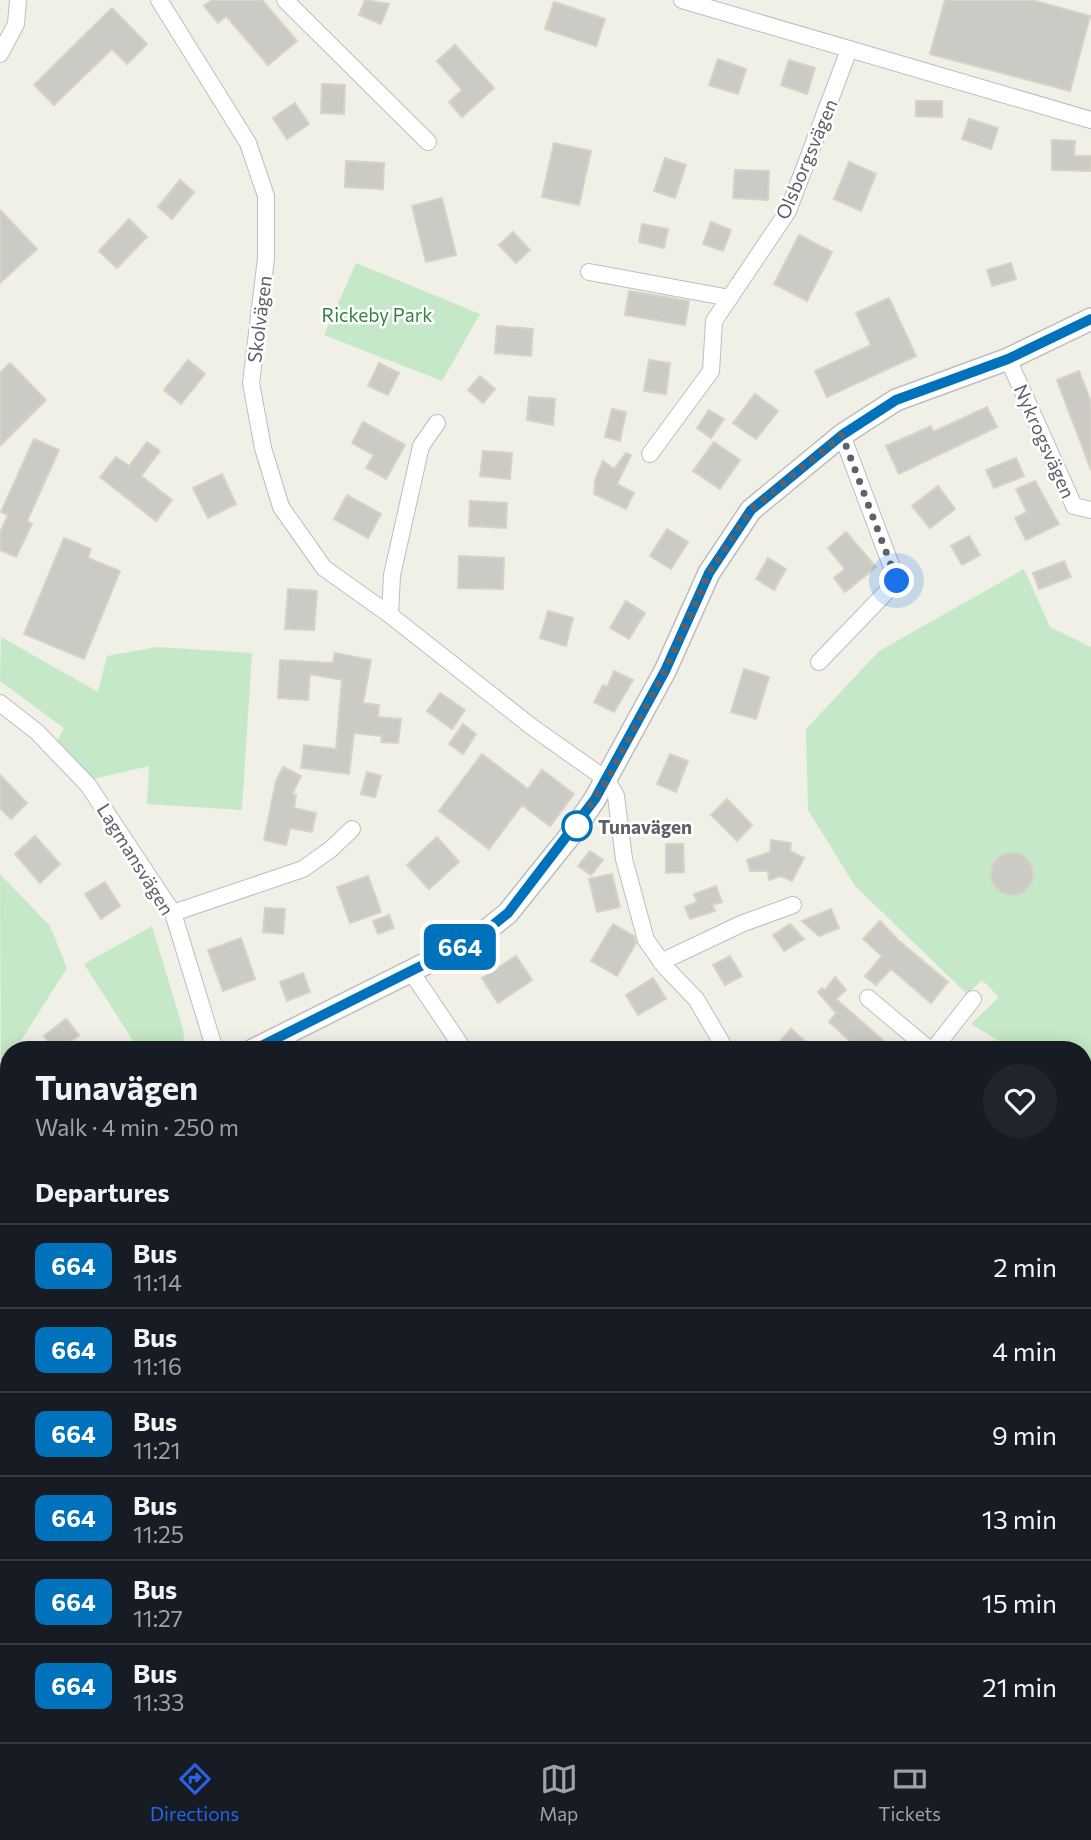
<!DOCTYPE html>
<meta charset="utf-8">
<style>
body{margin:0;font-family:Commissioner,sans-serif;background:#20242c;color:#f1f3f6;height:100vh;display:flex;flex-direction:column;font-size:26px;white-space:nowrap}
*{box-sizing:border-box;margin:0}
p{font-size:23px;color:#9ea1a6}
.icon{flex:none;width:38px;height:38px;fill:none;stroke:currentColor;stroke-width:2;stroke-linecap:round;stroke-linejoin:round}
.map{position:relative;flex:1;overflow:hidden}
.details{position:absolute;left:0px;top:1041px;width:1092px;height:702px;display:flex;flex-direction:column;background:#171b24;border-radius:28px 28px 0 0;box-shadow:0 4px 18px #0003}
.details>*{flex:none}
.badge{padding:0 14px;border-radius:10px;font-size:24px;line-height:46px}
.you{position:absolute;width:35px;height:35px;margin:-18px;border:5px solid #fff;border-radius:50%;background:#1a73e8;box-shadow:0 0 0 10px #1a73e833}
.map>.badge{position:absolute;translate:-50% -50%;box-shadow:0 0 0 4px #fff}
h2{padding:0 35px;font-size:26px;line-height:63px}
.round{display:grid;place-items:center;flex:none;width:74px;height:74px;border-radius:37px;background:#20242c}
.overview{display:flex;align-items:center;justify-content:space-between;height:119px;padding:0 35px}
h1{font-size:33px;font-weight:700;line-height:52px}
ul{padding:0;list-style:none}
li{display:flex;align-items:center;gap:21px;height:84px;padding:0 35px;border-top:2px solid #363941}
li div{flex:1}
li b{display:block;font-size:26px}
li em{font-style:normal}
li .badge{min-width:77px;font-weight:700;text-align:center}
.menu{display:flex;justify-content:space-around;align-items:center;height:98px;border-top:2px solid #363941;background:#171b24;font-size:19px;color:#9ea1a6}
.menu a{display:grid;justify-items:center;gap:4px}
.menu .on{color:#2563eb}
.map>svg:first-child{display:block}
.green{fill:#c4e8c8}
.building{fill:#cccac4;stroke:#d6d3c5;stroke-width:2}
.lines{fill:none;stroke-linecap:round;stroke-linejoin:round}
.minor-casing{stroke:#bbbec3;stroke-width:18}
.tertiary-casing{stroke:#bbbec3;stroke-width:24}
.minor{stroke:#fff;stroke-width:16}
.tertiary{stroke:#fff;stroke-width:21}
.line-casing{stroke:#fff;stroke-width:16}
.line{stroke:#0072bc;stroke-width:10}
.walk{stroke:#5e6168;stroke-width:7;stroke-dasharray:0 12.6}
.stop-dot{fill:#fff;stroke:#0072bc;stroke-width:3.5}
.labels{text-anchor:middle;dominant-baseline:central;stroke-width:5;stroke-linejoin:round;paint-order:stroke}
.street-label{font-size:19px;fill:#5e6168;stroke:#fff}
.park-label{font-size:19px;fill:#328240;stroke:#fff}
.stop-label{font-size:19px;font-weight:bold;fill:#5e6168;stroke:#fff;text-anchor:start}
</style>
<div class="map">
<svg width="1091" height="1742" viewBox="0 0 1091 1742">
<rect width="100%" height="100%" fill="#f1f0e7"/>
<path class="green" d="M 356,263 L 480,314 L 442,381 L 324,335 Z
M 1024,569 L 1050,627 L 1091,647 L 1091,1421 L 1083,1420 L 1083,1050 L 1014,1050 L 971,1024 L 999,997 L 982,980 L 967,994 L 855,886 L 808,810 L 806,729 L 879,651 Z
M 1,637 L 98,692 L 107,656 L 157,647 L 252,653 L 242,810 L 147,804 L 149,766 L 89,780 L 57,742 L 64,728 L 0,681 Z
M 0,874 L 50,926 L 67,968 L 15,1050 L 9,1050 L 9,1060 L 1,1072 Z
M 152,926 L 183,1029 L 185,1050 L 139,1050 L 84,964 Z
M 1091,1472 L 1091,1742 L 0,1742 L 0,1630 L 9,1633 L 9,1734 L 1083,1734 L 1083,1479 Z"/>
<path class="building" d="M 212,0 L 262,0 L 297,41 L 268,65 L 226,16 L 218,23 L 204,6 Z
M 365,0 L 389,4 L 381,24 L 359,15 Z
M 945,0 L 1032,0 L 1090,16 L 1070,91 L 930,54 Z
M 554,2 L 605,19 L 596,46 L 545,29 Z
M 112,8 L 147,44 L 127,64 L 112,49 L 54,105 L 34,85 Z
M 455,45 L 494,88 L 462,117 L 449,102 L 462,90 L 437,61 Z
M 718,59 L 746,69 L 738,94 L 709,85 Z
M 789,60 L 815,68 L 807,94 L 781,85 Z
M 322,84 L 345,85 L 344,114 L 321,113 Z
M 916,101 L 942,101 L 942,117 L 916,116 Z
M 295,103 L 309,124 L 287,139 L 273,118 Z
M 969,119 L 998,128 L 991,149 L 962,139 Z
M 1052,140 L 1075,141 L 1074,156 L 1091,156 L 1091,171 L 1052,170 Z
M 554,143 L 591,151 L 579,205 L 542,197 Z
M 665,158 L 686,165 L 675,198 L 654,191 Z
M 346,161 L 384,163 L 383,189 L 345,187 Z
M 849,162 L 876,174 L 861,211 L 834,199 Z
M 735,170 L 769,171 L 768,200 L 733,198 Z
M 180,180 L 194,192 L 172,219 L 158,207 Z
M 442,198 L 456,255 L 426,262 L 412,206 Z
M 0,210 L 37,249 L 0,283 Z
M 129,219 L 147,237 L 117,268 L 99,251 Z
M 711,222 L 731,230 L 723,251 L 703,244 Z
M 642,224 L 668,229 L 664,248 L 639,242 Z
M 513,232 L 530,250 L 516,263 L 499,245 Z
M 799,235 L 832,252 L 807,301 L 774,284 Z
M 1011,263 L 1016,279 L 992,286 L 987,270 Z
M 629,291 L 689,301 L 685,325 L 625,315 Z
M 889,298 L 916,356 L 827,397 L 815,371 L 871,345 L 856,313 Z
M 497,326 L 533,329 L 531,356 L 495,353 Z
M 188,360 L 205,374 L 181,404 L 164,390 Z
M 649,360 L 670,363 L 666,394 L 644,391 Z
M 10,363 L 46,400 L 0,446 L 0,373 Z
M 379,363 L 399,373 L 388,395 L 368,386 Z
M 1079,371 L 1091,402 L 1091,470 L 1057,380 Z
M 480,376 L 495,389 L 483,403 L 468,390 Z
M 755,394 L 778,411 L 756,439 L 733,423 Z
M 529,397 L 555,399 L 553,425 L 527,420 Z
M 987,407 L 997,427 L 899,474 L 886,446 L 931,426 L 933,432 Z
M 612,409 L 626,412 L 620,441 L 605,437 Z
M 709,410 L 724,419 L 711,438 L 697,428 Z
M 363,422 L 405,445 L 386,479 L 366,468 L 374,455 L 352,443 Z
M 34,439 L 59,450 L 27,521 L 32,524 L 16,557 L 0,550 L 0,532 L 8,515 L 1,512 Z
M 147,442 L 160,451 L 141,476 L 172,500 L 156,521 L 100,477 L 116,457 L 129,466 Z
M 714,442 L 740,460 L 720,489 L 693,471 Z
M 483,451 L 512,453 L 510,479 L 480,476 Z
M 626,453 L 631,455 L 617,484 L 634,493 L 626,509 L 594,494 L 595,480 L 603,461 L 614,469 Z
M 1016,458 L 1024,476 L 994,488 L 986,470 Z
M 222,474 L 236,504 L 208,518 L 193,488 Z
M 1035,481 L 1059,524 L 1026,540 L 1015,518 L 1027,512 L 1016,489 Z
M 938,486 L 955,509 L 930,528 L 912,506 Z
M 347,495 L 381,514 L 368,538 L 334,519 Z
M 470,501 L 507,503 L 506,528 L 469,526 Z
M 667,529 L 688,542 L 671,569 L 650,556 Z
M 846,532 L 876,567 L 845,592 L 834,578 L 845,569 L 828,548 Z
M 969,536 L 980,555 L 962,565 L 951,546 Z
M 64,538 L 91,549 L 88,558 L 120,571 L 84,659 L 24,634 Z
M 459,556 L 504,558 L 503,589 L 458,588 Z
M 768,558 L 786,569 L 774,590 L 756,579 Z
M 1064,561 L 1071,577 L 1039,589 L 1033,573 Z
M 288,589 L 317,591 L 314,630 L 285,629 Z
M 626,601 L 645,613 L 629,639 L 610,628 Z
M 548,611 L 573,618 L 566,646 L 540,638 Z
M 335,653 L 371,660 L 363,703 L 379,705 L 378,717 L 401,719 L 398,743 L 381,742 L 382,736 L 354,733 L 349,774 L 301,768 L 304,745 L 336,749 L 342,680 L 310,674 L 308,700 L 278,698 L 280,660 L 333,663 Z
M 744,669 L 769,677 L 756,719 L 731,712 Z
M 614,671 L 633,680 L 614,712 L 594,702 L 603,685 L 607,687 Z
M 440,693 L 465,710 L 452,729 L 427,711 Z
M 463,724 L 476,734 L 463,754 L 449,744 Z
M 482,754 L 528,789 L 542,770 L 574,794 L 550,826 L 522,805 L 489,849 L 439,811 Z
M 670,754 L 688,761 L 676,792 L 657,784 Z
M 283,767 L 301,776 L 292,794 L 296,795 L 294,808 L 316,813 L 312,832 L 290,828 L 286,845 L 264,840 L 276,781 Z
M 367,772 L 381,776 L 375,797 L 361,794 Z
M 0,775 L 27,803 L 11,819 L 0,808 Z
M 727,799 L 752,825 L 737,841 L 711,815 Z
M 35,836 L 60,864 L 40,883 L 15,854 Z
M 437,837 L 459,862 L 429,889 L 407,865 Z
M 771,840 L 791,843 L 790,851 L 804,858 L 792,881 L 781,876 L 769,880 L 768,871 L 750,871 L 747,860 L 770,852 Z
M 666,844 L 683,844 L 684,872 L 666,873 Z
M 590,851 L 603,860 L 591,875 L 578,866 Z
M991 874a21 21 0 1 1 42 0a21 21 0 1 1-42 0Z
M 612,874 L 620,907 L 597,912 L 589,879 Z
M 368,876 L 381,912 L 350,923 L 337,887 Z
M 105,882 L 120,906 L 101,919 L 85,894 Z
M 716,886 L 722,902 L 712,905 L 715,911 L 690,919 L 685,907 L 697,902 L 694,894 Z
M 265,908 L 285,909 L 283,934 L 263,932 Z
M 831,909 L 839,928 L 819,936 L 802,921 Z
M 389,915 L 394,928 L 378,934 L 373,921 Z
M 880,921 L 898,940 L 948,982 L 931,1003 L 891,969 L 876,985 L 865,976 L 882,956 L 863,939 Z
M 613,924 L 634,936 L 636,943 L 617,976 L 591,961 Z
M 790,924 L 804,939 L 784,951 L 773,935 Z
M 241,938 L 255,979 L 223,991 L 208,950 Z
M 516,956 L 532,980 L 498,1003 L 482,978 Z
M 730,956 L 742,976 L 725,985 L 713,965 Z
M 303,973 L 310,992 L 287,1001 L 280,982 Z
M 835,977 L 846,990 L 836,999 L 894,1050 L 860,1050 L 829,1022 L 836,1013 L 818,992 L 822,988 L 825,990 Z
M 653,978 L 666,999 L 638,1015 L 626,995 Z
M 66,1019 L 79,1035 L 60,1050 L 54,1050 L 44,1036 Z
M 791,1029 L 806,1042 L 799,1050 L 772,1050 Z"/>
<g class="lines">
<defs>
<path id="minor" d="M 159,0 L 248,143 L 266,196 L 266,258 L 251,383 L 263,448 L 281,507 L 324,568 L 390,615
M 285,0 L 428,142
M 682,0 L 1091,120
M 0,54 L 16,24 L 18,0
M 589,272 L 730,298
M 1008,359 L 1074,506 L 1091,510
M 437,423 L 421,446 L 392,575 L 390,615 L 532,727 L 607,780 L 616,796 L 624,859 L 646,940 L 666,968 L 696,999 L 726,1050
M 650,454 L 711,371 L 714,321 L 788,211 L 849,50
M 819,662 L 897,581 L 842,435
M 0,703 L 37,732 L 88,785 L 173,913 L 215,1050
M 173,913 L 303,869 L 331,849 L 352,829
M 661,962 L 741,924 L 793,905
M 412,973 L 464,1050
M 868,998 L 930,1050
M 933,1050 L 973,999
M 1083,1438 L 1091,1440"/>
<path id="tertiary" d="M 253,1050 L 477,938 L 508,913 L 569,837 L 595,799 L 665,671 L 709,573 L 751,510 L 842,435 L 896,400 L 1008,359 L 1091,319
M 0,1182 L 9,1177"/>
</defs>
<use href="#minor" class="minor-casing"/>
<use href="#tertiary" class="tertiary-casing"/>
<use href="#minor" class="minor"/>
<use href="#tertiary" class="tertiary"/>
</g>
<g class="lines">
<defs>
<path id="line" d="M 253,1050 L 477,938 L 508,913 L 595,799 L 665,671 L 709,573 L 751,510 L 842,435 L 896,400 L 1008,359 L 1091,319"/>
</defs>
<use href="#line" class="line-casing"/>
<use href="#line" class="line"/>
<path class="walk" d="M 577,826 L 607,780 L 665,671 L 709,573 L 751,510 L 842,435 L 897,581"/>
</g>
<circle class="stop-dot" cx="577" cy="826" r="14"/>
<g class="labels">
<g class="street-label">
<text transform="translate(806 159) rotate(-67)">Olsborgsvägen</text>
<text transform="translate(259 319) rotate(-83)">Skolvägen</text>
<text transform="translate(1045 441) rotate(66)">Nykrogsvägen</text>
<text transform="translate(136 859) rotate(58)">Lagmansvägen</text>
</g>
<g class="park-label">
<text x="377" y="314">Rickeby Park</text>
</g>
<g class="stop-label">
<text x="598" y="826">Tunavägen</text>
</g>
</g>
</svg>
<div class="you" style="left:897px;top:581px"></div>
<b class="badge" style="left:460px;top:947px;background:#0072bc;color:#fff">664</b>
<section class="details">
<div class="overview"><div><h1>Tunavägen</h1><p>Walk · 4 min · 250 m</p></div><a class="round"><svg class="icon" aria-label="heart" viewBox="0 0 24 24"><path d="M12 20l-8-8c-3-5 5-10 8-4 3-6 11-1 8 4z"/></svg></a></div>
<h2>Departures</h2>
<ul>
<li><span class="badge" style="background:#0072bc;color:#fff">664</span><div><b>Bus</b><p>11:14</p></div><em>2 min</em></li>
<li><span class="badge" style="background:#0072bc;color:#fff">664</span><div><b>Bus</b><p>11:16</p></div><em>4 min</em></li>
<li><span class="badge" style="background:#0072bc;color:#fff">664</span><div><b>Bus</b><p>11:21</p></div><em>9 min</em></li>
<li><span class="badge" style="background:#0072bc;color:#fff">664</span><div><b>Bus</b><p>11:25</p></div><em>13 min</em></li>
<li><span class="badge" style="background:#0072bc;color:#fff">664</span><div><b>Bus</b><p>11:27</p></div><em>15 min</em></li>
<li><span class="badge" style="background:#0072bc;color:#fff">664</span><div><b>Bus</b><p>11:33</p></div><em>21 min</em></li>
</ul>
</section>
</div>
<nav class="menu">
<a class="on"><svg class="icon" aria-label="directions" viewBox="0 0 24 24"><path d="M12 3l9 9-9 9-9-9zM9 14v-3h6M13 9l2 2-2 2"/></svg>Directions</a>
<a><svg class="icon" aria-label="map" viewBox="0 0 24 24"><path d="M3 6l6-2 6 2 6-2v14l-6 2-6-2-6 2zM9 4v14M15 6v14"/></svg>Map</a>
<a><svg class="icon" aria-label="tickets" viewBox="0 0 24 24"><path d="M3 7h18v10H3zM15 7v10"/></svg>Tickets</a>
</nav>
